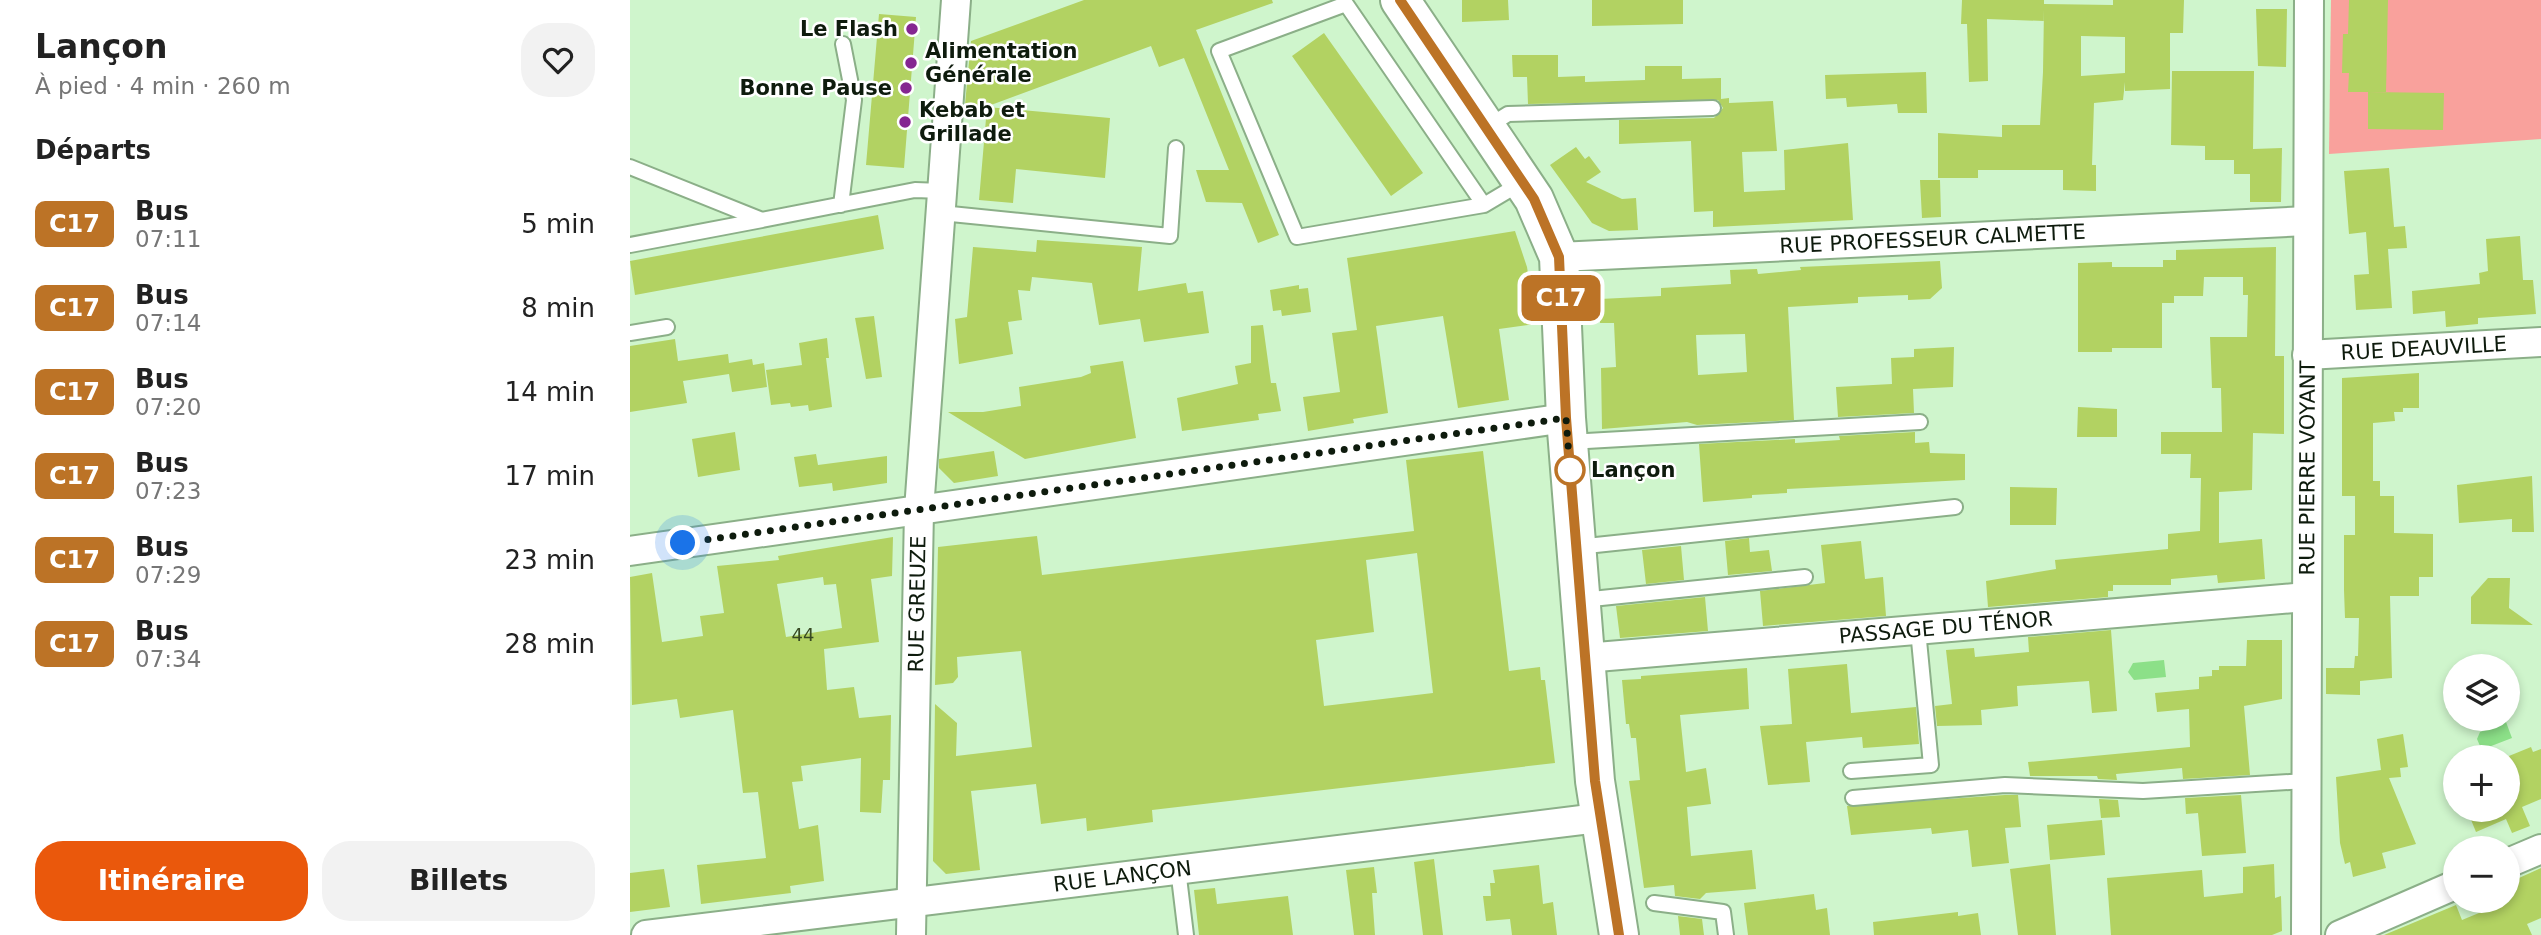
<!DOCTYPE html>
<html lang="fr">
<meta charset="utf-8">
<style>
body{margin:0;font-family:"DejaVu Sans",sans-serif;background:#f2f2f2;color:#222;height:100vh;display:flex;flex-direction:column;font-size:26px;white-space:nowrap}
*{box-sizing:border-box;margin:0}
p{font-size:23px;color:#767676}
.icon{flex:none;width:38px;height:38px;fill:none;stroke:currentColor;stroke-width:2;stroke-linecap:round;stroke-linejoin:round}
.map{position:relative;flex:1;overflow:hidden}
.sheet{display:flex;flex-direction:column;background:#fff;width:630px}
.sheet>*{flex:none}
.badge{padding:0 14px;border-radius:10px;font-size:24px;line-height:46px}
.buttons{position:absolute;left:1813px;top:654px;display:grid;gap:14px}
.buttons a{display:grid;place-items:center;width:77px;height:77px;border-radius:50%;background:#fff;box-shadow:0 4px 10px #0003;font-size:35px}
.you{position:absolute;width:35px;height:35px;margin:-18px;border:5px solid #fff;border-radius:50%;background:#1a73e8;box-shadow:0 0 0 10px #1a73e833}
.map>.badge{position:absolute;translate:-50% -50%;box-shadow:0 0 0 4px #fff}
h2{padding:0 35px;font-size:26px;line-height:63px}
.round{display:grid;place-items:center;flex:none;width:74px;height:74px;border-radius:28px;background:#f2f2f2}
.overview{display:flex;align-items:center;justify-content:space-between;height:119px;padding:0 35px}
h1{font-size:33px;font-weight:600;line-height:52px}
.action{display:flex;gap:14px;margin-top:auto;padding:14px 35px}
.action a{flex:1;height:80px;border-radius:28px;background:#ea580c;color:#fff;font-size:28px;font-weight:600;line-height:80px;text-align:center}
.action a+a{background:#f2f2f2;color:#222}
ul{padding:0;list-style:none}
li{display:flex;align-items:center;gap:21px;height:84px;padding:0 35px}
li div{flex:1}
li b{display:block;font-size:26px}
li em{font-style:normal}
li .badge{min-width:77px;font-weight:700;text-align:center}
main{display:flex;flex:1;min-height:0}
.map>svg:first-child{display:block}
.green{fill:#f9a19c}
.water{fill:#8ce088}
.building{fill:#b2d262;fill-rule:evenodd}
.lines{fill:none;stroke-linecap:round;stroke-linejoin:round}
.lane-casing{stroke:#8baf88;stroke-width:18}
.street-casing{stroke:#8baf88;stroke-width:32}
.secondary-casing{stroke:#8baf88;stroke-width:42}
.lane{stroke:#fff;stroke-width:14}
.street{stroke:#fff;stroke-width:28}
.secondary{stroke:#fff;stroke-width:38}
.line-casing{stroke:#fff;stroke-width:16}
.line{stroke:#bc7326;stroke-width:10}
.walk{stroke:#0e1b0d;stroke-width:7;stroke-dasharray:0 12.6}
.poi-dot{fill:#852691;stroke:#fff;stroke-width:2.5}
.stop-dot{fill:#fff;stroke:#bc7326;stroke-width:3.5}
.labels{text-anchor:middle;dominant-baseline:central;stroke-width:5;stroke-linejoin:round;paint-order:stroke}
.number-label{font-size:18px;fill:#374922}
.poi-label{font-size:21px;font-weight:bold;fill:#0e1b0d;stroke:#fff;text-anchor:end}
.street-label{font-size:21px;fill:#0e1b0d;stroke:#fff}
.stop-label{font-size:21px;font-weight:bold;fill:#0e1b0d;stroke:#fff;text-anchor:start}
</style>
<main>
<section class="sheet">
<div class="overview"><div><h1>Lançon</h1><p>À pied · 4 min · 260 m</p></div><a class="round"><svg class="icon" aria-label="heart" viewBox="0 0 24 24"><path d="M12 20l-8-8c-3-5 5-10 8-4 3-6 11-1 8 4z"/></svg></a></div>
<h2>Départs</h2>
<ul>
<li><span class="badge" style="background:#bc7326;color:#fff">C17</span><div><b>Bus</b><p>07:11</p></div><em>5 min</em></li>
<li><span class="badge" style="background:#bc7326;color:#fff">C17</span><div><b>Bus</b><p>07:14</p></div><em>8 min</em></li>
<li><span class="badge" style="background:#bc7326;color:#fff">C17</span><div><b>Bus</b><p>07:20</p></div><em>14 min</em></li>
<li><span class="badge" style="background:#bc7326;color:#fff">C17</span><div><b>Bus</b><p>07:23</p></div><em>17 min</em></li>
<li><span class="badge" style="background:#bc7326;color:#fff">C17</span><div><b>Bus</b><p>07:29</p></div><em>23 min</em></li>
<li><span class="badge" style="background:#bc7326;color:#fff">C17</span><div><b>Bus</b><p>07:34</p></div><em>28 min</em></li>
</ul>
<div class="action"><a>Itinéraire</a><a>Billets</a></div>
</section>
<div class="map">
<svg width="1911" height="935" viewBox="0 0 1911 935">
<rect width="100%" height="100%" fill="#cff5cc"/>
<path class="green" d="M 1701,0 L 1911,0 L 1911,139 L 1699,154 Z"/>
<path class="water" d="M 1534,660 L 1536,677 L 1504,680 L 1498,672 L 1503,663 Z
M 1876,722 L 1882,738 L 1856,748 L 1850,746 L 1847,739 L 1850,732 Z"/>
<path class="building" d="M 454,0 L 642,0 L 643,3 L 566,30 L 649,235 L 628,243 L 612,203 L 576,202 L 566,170 L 599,170 L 554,58 L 529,67 L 521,46 L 334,115 L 341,41 Z
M 832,0 L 878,0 L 879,20 L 832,22 Z
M 962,0 L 1053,0 L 1053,24 L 962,26 Z
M 1332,0 L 1414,0 L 1414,4 L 1483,5 L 1483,0 L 1554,0 L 1553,33 L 1540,33 L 1540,89 L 1495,91 L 1495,82 L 1493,100 L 1464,103 L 1462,165 L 1466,165 L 1466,191 L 1433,190 L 1433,170 L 1348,170 L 1348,178 L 1308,178 L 1308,133 L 1372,137 L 1372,125 L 1410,125 L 1413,72 L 1414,9 L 1414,21 L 1357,19 L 1358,81 L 1339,82 L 1337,24 L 1331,24 ZM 1451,36 L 1495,37 L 1495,73 L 1451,76 Z
M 1719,0 L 1758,0 L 1756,92 L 1718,92 L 1719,73 L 1712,73 L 1713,34 L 1718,34 Z
M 1626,9 L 1657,9 L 1656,67 L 1628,66 Z
M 249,14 L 286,17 L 274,168 L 236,165 Z
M 694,33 L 793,173 L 761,196 L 662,56 Z
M 882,55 L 928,55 L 928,77 L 955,76 L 955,82 L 1015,80 L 1015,66 L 1052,66 L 1052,79 L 1091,78 L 1091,99 L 1099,98 L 1099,103 L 1143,101 L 1147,151 L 1112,152 L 1114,192 L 1155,190 L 1154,150 L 1218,143 L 1223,220 L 1083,227 L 1083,211 L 1064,212 L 1061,141 L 989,144 L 989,120 L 1084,118 L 1093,108 L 1088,100 L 898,104 L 897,77 L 883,77 Z
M 1542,71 L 1624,71 L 1623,149 L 1652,148 L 1651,202 L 1620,202 L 1620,174 L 1604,174 L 1604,160 L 1575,160 L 1575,146 L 1541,145 Z
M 1296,72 L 1297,113 L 1268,113 L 1267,104 L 1217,107 L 1216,98 L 1196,99 L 1195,75 Z
M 1738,92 L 1814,93 L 1813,130 L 1738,129 Z
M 357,107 L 480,118 L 475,178 L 386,169 L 383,203 L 349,200 Z
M 946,147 L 955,159 L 959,156 L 971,172 L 956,182 L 992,199 L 1006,198 L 1008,230 L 979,231 L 962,223 L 920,165 Z
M 1759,168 L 1764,227 L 1775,226 L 1777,248 L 1758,249 L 1762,308 L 1726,310 L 1724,275 L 1739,274 L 1736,232 L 1719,234 L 1714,171 Z
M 1290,180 L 1310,180 L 1311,217 L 1292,218 Z
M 248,215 L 254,249 L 5,295 L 0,261 Z
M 885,231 L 897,267 L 906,324 L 869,329 L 879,400 L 828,408 L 813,316 L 746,326 L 758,413 L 723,419 L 724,423 L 678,431 L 673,397 L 710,392 L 702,333 L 727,330 L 717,258 Z
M 1890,236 L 1893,280 L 1903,280 L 1906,314 L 1848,318 L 1848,324 L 1816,327 L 1815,311 L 1783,314 L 1782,291 L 1850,284 L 1849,273 L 1858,271 L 1856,239 Z
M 407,240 L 512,247 L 508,291 L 556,283 L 558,293 L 573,291 L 579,333 L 514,342 L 510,319 L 469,325 L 462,283 L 402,277 L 400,291 L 388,290 L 392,320 L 378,322 L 383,354 L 329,364 L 325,319 L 337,317 L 343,247 L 406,252 Z
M 1646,247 L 1645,356 L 1654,356 L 1654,434 L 1623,433 L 1622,490 L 1589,492 L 1589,543 L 1632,539 L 1635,579 L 1588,583 L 1587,575 L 1541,579 L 1541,585 L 1483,585 L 1483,591 L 1478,591 L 1478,597 L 1358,607 L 1356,581 L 1426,569 L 1425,560 L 1538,549 L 1538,534 L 1570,531 L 1571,478 L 1560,478 L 1561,454 L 1531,454 L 1531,432 L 1592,432 L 1591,388 L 1582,388 L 1580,337 L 1617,337 L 1618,295 L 1613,295 L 1613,277 L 1574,277 L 1573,296 L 1544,296 L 1544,303 L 1532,303 L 1532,348 L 1482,348 L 1482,352 L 1448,352 L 1448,263 L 1482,262 L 1482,267 L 1533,267 L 1533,260 L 1546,260 L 1546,250 Z
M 1310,261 L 1312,288 L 1300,299 L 1278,300 L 1278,295 L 1228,297 L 1228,303 L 1158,307 L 1164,420 L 1067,425 L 1057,422 L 972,429 L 971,368 L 986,367 L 984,323 L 970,323 L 970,299 L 1031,296 L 1031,288 L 1101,284 L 1100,270 L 1127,269 L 1128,274 L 1171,270 L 1170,267 ZM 1115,334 L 1117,372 L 1068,375 L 1066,335 Z
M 669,285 L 669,289 L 678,288 L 681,312 L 652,316 L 651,310 L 643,311 L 640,290 Z
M 244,316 L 252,377 L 236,379 L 225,318 Z
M 633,325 L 641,383 L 646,383 L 651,411 L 628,414 L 629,420 L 552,431 L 547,398 L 608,384 L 605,366 L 621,363 L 621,326 Z
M 197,338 L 199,358 L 196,358 L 202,407 L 179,411 L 178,405 L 161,407 L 160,403 L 141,405 L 136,370 L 172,365 L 169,343 Z
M 45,339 L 48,361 L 98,354 L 99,363 L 122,359 L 123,365 L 134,363 L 137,387 L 102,392 L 99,374 L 53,381 L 57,403 L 0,412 L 0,346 Z
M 1324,347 L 1323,387 L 1283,389 L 1284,413 L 1208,417 L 1206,387 L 1262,384 L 1261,358 L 1284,357 L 1284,349 Z
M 493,361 L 506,438 L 395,459 L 318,412 L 353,412 L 391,406 L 389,387 L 451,377 L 461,373 L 460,366 Z
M 1789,373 L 1789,408 L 1773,408 L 1773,412 L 1764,412 L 1765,421 L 1743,423 L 1743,481 L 1750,481 L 1750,496 L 1764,496 L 1764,533 L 1803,534 L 1803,577 L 1789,577 L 1789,596 L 1760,596 L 1762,678 L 1730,681 L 1730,695 L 1696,694 L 1696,668 L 1724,668 L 1725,656 L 1728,656 L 1729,618 L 1715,618 L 1714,590 L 1714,535 L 1725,535 L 1725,496 L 1712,496 L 1712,378 Z
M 1448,407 L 1487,409 L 1487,437 L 1447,437 Z
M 105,432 L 110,470 L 68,477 L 62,439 Z
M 1285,432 L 1285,443 L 1299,442 L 1300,453 L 1335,454 L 1335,480 L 1157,489 L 1157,493 L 1122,495 L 1122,498 L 1073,502 L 1069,444 L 1165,439 L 1165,443 L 1210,440 L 1209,436 Z
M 364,451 L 368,476 L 324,483 L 309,468 L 309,459 Z
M 853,451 L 879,671 L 910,667 L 911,680 L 915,680 L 925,763 L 522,810 L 523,822 L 457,831 L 456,818 L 411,824 L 406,784 L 341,791 L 350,870 L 316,874 L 303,861 L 305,704 L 327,723 L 326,756 L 402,747 L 391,651 L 327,657 L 328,677 L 323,683 L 305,685 L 308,547 L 407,536 L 412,575 L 784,531 L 776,460 ZM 787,553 L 803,693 L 694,706 L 686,640 L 744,632 L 736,560 Z
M 186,454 L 188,465 L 257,456 L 257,483 L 203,491 L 202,483 L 169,487 L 164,457 Z
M 1902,476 L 1904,532 L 1882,532 L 1882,519 L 1829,523 L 1827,485 Z
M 1380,487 L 1427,488 L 1426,525 L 1380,525 Z
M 263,537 L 262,576 L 241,579 L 249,642 L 194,649 L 197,690 L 224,687 L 229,718 L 261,715 L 260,780 L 253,780 L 251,813 L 230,812 L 231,758 L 171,766 L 173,781 L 162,782 L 169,829 L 188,825 L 194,881 L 160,886 L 161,893 L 71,904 L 67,865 L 136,858 L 128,792 L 113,793 L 103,710 L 50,718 L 47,699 L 2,705 L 0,577 L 22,573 L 32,642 L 73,636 L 70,616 L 94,613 L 87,566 L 149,560 L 148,556 ZM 193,577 L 194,585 L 206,584 L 212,628 L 156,637 L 147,584 Z
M 1119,538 L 1120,552 L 1139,550 L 1142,571 L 1098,575 L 1095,541 Z
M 1231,541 L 1235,579 L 1253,577 L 1256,616 L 1133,626 L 1130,591 L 1195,583 L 1191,545 Z
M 1051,546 L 1054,580 L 1016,584 L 1012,550 Z
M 1858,578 L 1880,578 L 1879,608 L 1903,625 L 1841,624 L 1841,597 Z
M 1075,597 L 1078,631 L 990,638 L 986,606 Z
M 1481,630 L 1487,711 L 1462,713 L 1459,681 L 1387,686 L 1388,706 L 1351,710 L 1352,725 L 1307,726 L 1305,706 L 1322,704 L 1316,650 L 1344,648 L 1345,657 L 1399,652 L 1398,637 Z
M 1617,640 L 1652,640 L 1652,699 L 1614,706 L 1620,775 L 1553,779 L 1552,768 L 1486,774 L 1487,780 L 1468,779 L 1467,776 L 1400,776 L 1398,762 L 1560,747 L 1559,709 L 1527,712 L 1525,693 L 1569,689 L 1569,677 L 1582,676 L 1582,670 L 1589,670 L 1589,666 L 1616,666 Z
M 1217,664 L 1221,713 L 1286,707 L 1289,744 L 1233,748 L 1232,737 L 1176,742 L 1180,782 L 1138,785 L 1130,726 L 1162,724 L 1158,669 Z
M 1117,668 L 1119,709 L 1050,715 L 1056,772 L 1076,768 L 1081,804 L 1057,807 L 1061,856 L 1122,850 L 1126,889 L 1076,893 L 1070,899 L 1045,896 L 1044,885 L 1014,888 L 999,781 L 1010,780 L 1006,738 L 1001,738 L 999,724 L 996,724 L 992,680 L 1011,679 L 1011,676 Z
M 1773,734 L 1778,767 L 1770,768 L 1771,777 L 1759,778 L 1786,844 L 1752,853 L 1756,868 L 1723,877 L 1720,862 L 1715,864 L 1710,843 L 1706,777 L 1751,770 L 1747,739 Z
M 1901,747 L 1903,752 L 1911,749 L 1911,799 L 1892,807 L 1900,826 L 1882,833 L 1876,819 L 1846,832 L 1837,810 L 1878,810 L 1878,773 L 1884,783 L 1878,758 L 1874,758 Z
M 1375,795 L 1388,795 L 1391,827 L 1375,828 L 1379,863 L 1342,867 L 1338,830 L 1302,834 L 1301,828 L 1221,835 L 1217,806 Z
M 1611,795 L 1616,853 L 1572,856 L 1568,813 L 1556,814 L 1555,798 Z
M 1469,799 L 1488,800 L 1490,817 L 1471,818 Z
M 1472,820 L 1475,855 L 1420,860 L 1417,825 Z
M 804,859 L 813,935 L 793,935 L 784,862 Z
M 1420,864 L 1426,935 L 1388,935 L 1380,869 Z
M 1644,864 L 1645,898 L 1651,896 L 1652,931 L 1642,935 L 1481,935 L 1477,878 L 1572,870 L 1574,897 L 1613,893 L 1613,867 Z
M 909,865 L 913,904 L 923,902 L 927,935 L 882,935 L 880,919 L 856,921 L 853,896 L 861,896 L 860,883 L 865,883 L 863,870 Z
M 744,867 L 747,893 L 742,893 L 745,935 L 724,935 L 716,870 Z
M 1911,868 L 1911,918 L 1897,924 L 1902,935 L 1754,935 L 1826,905 L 1832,920 L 1878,901 L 1878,883 Z
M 34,869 L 40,907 L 0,912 L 0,873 Z
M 585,888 L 587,904 L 658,896 L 663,935 L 569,935 L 564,890 Z
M 1184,894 L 1186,910 L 1197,908 L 1200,935 L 1118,935 L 1114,903 Z
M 1328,912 L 1328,916 L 1348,913 L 1351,935 L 1244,935 L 1243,922 Z
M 1048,916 L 1072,919 L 1074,935 L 1050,935 Z"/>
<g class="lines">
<defs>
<path id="lane" d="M 857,127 L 878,114 L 1083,108
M 0,167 L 132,220 L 285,190 L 312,191
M 211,205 L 224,100 L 213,44
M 854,205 L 716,4 L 589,51 L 667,237 L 854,205 L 891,183
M 311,213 L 540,236 L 546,148
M 0,245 L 132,220
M 0,333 L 37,327
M 939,442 L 1290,422
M 947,547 L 1325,507
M 952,600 L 1175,577
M 1221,771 L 1301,765 L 1288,630
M 1223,798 L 1375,785 L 1513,791 L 1676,781
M 548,869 L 556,935
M 1024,903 L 1093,912 L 1096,935"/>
<g id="street">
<path id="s1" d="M 929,257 L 1677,221"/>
<path id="s2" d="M 1677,355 L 1911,342"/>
<path d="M 0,551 L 936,418"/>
<path id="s3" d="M 955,658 L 1676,597"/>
<path d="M 1878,863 L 1911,849"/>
<path id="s4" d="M 16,935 L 968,818"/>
<path id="s5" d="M 281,935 L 289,510 L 326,0"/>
<path id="s6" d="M 1676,935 L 1679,0"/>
<path d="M 1710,935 L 1825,885"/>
</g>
<path id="secondary" d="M 770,0 L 904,199 L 929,257 L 936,418 L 965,781 L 989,935"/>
</defs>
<use href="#lane" class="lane-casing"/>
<use href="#street" class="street-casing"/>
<use href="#secondary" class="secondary-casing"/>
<use href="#lane" class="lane"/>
<use href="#street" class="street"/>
<use href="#secondary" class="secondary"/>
</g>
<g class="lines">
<defs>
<path id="line" d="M 770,0 L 904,199 L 929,257 L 936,418 L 965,781 L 989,935"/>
</defs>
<use href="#line" class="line-casing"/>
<use href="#line" class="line"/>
<path class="walk" d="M 53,543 L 936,418 L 940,470"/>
</g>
<g class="poi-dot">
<circle cx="282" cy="29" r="7"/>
<circle cx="281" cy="63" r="7"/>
<circle cx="276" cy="88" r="7"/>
<circle cx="275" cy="122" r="7"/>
</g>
<circle class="stop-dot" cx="940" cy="470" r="14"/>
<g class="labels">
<g class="number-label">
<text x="173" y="634">44</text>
</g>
<g class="poi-label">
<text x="268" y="29">Le Flash</text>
<text x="295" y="51" text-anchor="start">Alimentation<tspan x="295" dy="24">Générale</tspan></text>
<text x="262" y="88">Bonne Pause</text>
<text x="289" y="110" text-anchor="start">Kebab et<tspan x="289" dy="24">Grillade</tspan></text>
</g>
<g class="street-label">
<text stroke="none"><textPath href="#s1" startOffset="374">RUE PROFESSEUR CALMETTE</textPath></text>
<text stroke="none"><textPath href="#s2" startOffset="117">RUE DEAUVILLE</textPath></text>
<text stroke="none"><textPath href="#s6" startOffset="467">RUE PIERRE VOYANT</textPath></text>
<text stroke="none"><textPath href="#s5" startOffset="331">RUE GREUZE</textPath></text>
<text stroke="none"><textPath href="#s3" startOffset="362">PASSAGE DU TÉNOR</textPath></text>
<text stroke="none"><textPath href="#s4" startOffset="480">RUE LANÇON</textPath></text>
</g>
<g class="stop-label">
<text x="961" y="470">Lançon</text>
</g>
</g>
</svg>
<div class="buttons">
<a><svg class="icon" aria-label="layers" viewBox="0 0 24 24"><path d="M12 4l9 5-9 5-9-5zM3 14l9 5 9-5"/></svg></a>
<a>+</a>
<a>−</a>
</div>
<div class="you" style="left:53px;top:543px"></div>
<b class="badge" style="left:931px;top:298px;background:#bc7326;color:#fff">C17</b>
</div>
</main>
